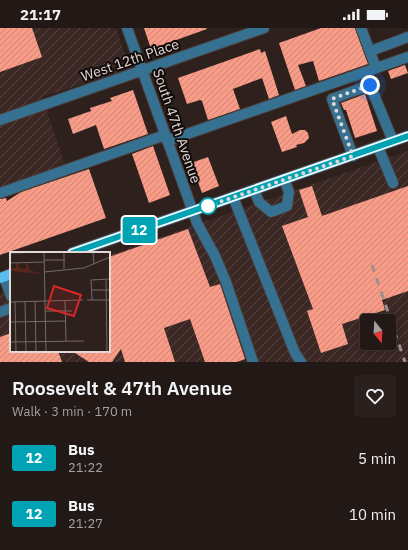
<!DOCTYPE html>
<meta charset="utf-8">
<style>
body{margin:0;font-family:"IBM Plex Sans",sans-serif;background:#2a211e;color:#f1f3f6;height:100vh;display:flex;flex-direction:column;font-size:15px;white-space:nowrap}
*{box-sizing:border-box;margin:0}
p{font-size:13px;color:#a2a0a0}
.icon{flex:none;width:22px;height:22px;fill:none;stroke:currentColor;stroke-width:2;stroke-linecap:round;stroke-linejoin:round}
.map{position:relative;height:334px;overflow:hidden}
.side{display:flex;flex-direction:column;background:#221815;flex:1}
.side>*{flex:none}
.badge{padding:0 8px;border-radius:3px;font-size:14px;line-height:26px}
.needle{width:26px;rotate:162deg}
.controls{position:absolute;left:360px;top:286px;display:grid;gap:8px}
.controls a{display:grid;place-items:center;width:36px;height:36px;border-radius:4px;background:#221815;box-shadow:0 2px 10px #0003,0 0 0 1px #3f3734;font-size:20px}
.you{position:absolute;width:20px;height:20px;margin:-10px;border:3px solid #fff;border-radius:50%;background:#1a73e8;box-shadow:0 0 0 6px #1a73e833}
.map>.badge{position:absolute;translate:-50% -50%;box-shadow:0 0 0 2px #fff}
.round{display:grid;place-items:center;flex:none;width:42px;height:42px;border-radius:4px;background:#2a211e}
.overview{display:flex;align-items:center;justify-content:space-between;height:68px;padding:0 12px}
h1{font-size:19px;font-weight:600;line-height:30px}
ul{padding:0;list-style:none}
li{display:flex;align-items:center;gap:12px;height:56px;padding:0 12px}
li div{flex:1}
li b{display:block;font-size:15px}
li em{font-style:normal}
li .badge{min-width:44px;font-weight:700;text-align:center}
.status{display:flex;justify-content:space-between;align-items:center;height:28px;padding:0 20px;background:#221815;direction:ltr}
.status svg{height:11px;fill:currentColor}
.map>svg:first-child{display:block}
.industrial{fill:url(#industrial-furrows);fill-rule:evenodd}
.building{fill:url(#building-hatch)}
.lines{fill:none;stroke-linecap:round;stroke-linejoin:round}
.minor-casing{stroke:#4b3d3a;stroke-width:12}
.major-casing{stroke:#4b3d3a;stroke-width:12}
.minor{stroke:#377191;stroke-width:10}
.major{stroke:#5abdf1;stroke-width:10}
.rail{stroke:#9b908d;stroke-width:3;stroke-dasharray:7 7;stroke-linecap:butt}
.line-casing{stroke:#fff;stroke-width:9}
.line{stroke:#00a3b4;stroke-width:6}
.walk{stroke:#e2d8d6;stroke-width:4;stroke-dasharray:0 7.2}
.stop-dot{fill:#fff;stroke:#00a3b4;stroke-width:2}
.labels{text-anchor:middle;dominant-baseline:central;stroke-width:4;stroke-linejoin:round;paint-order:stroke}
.street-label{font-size:14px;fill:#e2d8d6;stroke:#110b0a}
.inset-road{fill:none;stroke:#766a66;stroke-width:1}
.view{fill:#d62828;fill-opacity:0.15;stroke:#d62828;stroke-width:2}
.inset-edge{fill:none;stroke:#e2d8d6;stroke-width:2}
</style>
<div class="status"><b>21:17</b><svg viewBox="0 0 49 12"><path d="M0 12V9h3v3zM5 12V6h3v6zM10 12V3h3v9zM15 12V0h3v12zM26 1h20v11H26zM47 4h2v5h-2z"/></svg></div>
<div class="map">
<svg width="408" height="334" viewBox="0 0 408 334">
<defs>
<pattern id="industrial-furrows" width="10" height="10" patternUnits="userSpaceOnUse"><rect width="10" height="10" fill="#3b2723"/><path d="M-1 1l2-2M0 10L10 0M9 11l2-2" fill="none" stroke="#574642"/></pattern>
<pattern id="building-hatch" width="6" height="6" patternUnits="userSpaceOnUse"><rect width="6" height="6" fill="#f89c88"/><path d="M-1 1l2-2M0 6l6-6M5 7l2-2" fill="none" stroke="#cb8576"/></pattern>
</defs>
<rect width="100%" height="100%" fill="#2e201c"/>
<path class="industrial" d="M 0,0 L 116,0 L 130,41 L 42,69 L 65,137 L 0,160 Z
M 408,123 L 408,334 L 0,334 L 0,265 L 11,261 L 11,323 L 109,323 L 109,227 ZM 367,293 L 389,293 L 389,315 L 367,315 Z"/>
<path class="building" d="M 0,0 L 32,0 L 42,29 L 0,44 Z
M 144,0 L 206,0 L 207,1 L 151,21 Z
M 321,0 L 355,0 L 368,36 L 319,53 L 313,33 L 298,37 L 306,58 L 295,62 L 279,15 Z
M 260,21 L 261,25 L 265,23 L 279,67 L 269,71 L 262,50 L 233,61 L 240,81 L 208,92 L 202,73 L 200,72 L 187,76 L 178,50 Z
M 405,37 L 408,45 L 391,51 L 388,43 Z
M 133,62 L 148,106 L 104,121 L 96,97 L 73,106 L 68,91 L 91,83 L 90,80 L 112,73 L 110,70 Z
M 365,66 L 377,103 L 355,110 L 346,82 L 344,82 L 341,75 Z
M 286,88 L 292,106 L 300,102 L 305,102 L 308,105 L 309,110 L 304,115 L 296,117 L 297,119 L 282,124 L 271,94 Z
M 153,118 L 170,167 L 149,175 L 132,126 Z
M 208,129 L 219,158 L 202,165 L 191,135 Z
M 89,141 L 106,190 L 0,227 L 0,171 L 6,170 L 7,173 L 21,164 Z
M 312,158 L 322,188 L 408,158 L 408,263 L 382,272 L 385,282 L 342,296 L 348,316 L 321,325 L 307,283 L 313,281 L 282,198 L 308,189 L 299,162 Z
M 188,201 L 210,259 L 220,256 L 245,331 L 237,334 L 205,334 L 190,291 L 164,300 L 175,334 L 125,334 L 121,321 L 112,334 L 89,334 L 72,323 L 109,323 L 109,229 Z
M 11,305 L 11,323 L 58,323 L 62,334 L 0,334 L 0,309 Z"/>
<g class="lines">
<defs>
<path id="minor" d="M 127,0 L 197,195 L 215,228 L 226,254 L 253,334
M 361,0 L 376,40
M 376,21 L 408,9
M 0,92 L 264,0
M 167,113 L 408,29
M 378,119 L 393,155
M 353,128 L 332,71 L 370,57 L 393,113
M 254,162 L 259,174 L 271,184 L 287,178 L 289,164 L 284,151
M 0,165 L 165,107
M 233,169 L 295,325 L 301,334
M 4,249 L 11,268
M 0,284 L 11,280"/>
<path id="major" d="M 72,225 L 408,108
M 0,250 L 11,246"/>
</defs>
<use href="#minor" class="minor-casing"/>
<use href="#major" class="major-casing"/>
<use href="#minor" class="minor"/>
<use href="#major" class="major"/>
<path class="rail" d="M 372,237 L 405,334"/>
</g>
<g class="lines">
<defs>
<path id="line" d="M 72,225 L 408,108"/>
</defs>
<use href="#line" class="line-casing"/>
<use href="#line" class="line"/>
<path class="walk" d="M 208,178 L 353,128 L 332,71 L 370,57"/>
</g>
<circle class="stop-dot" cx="208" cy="178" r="8"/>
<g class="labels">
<g class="street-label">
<text transform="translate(130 32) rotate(-19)">West 12th Place</text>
<text transform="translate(177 98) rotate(71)">South 47th Avenue</text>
</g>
</g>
<g transform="translate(10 224)">
<rect width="100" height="100" fill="#2e201c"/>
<path d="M 6,11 L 9,11 L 9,16 L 16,17 L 16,11 L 18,11 L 19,18 L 33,22 L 0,19 L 0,16 L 6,16 Z" fill="#57251a"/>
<path class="inset-road" d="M 34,0 L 36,100M 54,0 L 54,17M 83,0 L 84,12M 0,1 L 34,0M 34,8 L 55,8M 0,11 L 34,10M 34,20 L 74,16 L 100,5M 96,28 L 97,100M 82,38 L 100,38M 55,48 L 56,89M 77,48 L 100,48M 82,48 L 81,28 L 100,27M 5,49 L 6,100M 25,49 L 26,100M 0,50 L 73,48M 15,50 L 16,100M 35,59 L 62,59M 0,70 L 56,69M 0,90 L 74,89"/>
<path class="view" d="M 44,34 L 71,43 L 64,64 L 37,56 Z"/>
<rect width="100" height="100" class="inset-edge"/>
</g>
</svg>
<div class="controls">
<a><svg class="needle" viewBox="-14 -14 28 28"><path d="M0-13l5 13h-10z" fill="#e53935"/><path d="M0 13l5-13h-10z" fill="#a2a0a0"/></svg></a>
</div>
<div class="you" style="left:370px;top:57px"></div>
<b class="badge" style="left:139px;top:202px;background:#00a3b4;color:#fff">12</b>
</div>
<section class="side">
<div class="overview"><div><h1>Roosevelt &amp; 47th Avenue</h1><p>Walk · 3 min · 170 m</p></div><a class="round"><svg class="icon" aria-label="heart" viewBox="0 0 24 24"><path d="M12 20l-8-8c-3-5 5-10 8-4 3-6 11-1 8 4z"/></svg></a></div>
<ul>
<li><span class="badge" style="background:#00a3b4;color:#fff">12</span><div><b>Bus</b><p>21:22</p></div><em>5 min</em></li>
<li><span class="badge" style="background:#00a3b4;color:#fff">12</span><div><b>Bus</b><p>21:27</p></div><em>10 min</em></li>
</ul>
</section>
